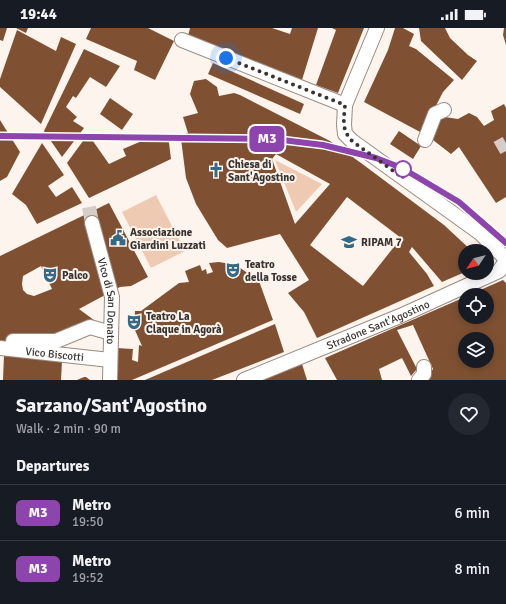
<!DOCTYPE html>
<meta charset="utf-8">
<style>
body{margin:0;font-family:Signika,sans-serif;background:#242831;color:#f1f3f6;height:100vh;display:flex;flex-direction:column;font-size:15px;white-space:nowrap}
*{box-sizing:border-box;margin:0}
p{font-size:13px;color:#9ea1a6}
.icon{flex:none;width:22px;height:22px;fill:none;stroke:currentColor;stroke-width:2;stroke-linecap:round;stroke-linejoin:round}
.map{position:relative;height:352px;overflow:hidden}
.sheet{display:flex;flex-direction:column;background:#171b24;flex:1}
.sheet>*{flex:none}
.badge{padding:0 8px;border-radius:6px;font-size:14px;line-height:26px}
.needle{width:26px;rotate:235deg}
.fabs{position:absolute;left:458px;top:216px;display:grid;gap:8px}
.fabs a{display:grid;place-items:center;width:36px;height:36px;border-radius:50%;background:#171b24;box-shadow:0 2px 10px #0003;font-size:20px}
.you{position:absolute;width:20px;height:20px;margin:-10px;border:3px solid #fff;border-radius:50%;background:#1a73e8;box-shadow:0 0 0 6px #1a73e833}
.map>.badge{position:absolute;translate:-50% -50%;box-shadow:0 0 0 2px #fff}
h2{padding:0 16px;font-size:15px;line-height:36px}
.round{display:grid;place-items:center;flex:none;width:42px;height:42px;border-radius:21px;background:#242831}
.headline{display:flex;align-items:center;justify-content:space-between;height:68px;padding:0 16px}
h1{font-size:19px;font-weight:700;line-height:30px}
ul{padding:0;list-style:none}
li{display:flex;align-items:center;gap:12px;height:56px;padding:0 16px;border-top:1px solid #363941}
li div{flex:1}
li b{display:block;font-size:15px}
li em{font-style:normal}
li .badge{min-width:44px;font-weight:700;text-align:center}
.status{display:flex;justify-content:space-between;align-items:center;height:28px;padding:0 20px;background:#171b24;direction:ltr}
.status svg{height:11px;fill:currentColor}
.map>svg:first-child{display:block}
.green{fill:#eecab3}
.building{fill:#7f5132;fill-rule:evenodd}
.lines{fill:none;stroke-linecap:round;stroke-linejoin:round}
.pedestrian-tunnel{stroke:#d7cdc8;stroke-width:14;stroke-dasharray:14 7;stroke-linecap:butt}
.pedestrian-casing{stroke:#9a8b83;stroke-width:16}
.pedestrian{stroke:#fff;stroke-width:14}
.line-casing{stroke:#fff;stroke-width:9}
.line{stroke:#8e44ad;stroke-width:6}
.walk{stroke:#39332f;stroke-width:4;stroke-dasharray:0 7.2}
.stop-dot{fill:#fff;stroke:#8e44ad;stroke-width:2}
.labels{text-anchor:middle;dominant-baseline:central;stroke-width:4;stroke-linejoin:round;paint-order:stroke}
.poi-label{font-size:11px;font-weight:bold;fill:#39332f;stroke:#fef4ee;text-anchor:start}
.street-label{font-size:11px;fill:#39332f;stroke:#fef4ee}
</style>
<div class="status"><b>19:44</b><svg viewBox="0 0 49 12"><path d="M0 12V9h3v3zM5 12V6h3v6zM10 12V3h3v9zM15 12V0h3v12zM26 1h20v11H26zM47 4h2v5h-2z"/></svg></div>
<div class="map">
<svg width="506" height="352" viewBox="0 0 506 352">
<rect width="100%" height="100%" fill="#fef4ee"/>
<path class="green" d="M 275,132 L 322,156 L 296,184 Z
M 156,167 L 185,223 L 151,240 L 122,184 Z"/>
<path class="building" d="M 0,0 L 7,0 L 3,13 L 0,12 Z
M 16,0 L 28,0 L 26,5 Z
M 91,0 L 148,0 L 174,13 L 155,52 L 134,42 L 137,33 L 86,11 Z
M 190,0 L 272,0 L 290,6 L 292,0 L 318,0 L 302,52 L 188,8 Z
M 332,0 L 364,0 L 338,65 L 316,57 L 336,2 Z
M 395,0 L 403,0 L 414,6 L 409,18 L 416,21 L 454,52 L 443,64 L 422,105 L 364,74 L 388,22 Z
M 419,0 L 445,0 L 450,10 L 468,27 L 477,33 L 462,52 L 421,13 Z
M 504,0 L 506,0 L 506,17 L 503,7 Z
M 17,2 L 56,23 L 61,9 L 76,16 L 41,96 L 0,59 L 0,51 Z
M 84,21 L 120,38 L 106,59 L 90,49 L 76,70 L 73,68 L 66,79 L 77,89 L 73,93 L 84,100 L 62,129 L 44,103 Z
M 213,35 L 304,76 L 300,86 L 208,46 Z
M 206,51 L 217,59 L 219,68 L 234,65 L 240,67 L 330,113 L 361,135 L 444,197 L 472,223 L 465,223 L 465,244 L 442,254 L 412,219 L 409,224 L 427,246 L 434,258 L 317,310 L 304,284 L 288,265 L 309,252 L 280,206 L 227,220 L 218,212 L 196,176 L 186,150 L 181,111 L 182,107 L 188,105 L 183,89 L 198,85 L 190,66 L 194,53 ZM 276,126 L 330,156 L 295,196 L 272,131 ZM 347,169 L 401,210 L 363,258 L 310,217 Z
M 110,70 L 133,86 L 122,102 L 100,86 Z
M 504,76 L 506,80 L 506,169 L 496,175 L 459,119 L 451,126 L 433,112 L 434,94 L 438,88 L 458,91 L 469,85 L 477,89 L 484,98 L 494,92 L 491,83 Z
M 0,92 L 20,124 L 7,149 L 0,153 Z
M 399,103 L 421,118 L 413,131 L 390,116 Z
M 88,106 L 109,136 L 126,128 L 123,121 L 149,110 L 168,107 L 171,131 L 89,170 L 67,135 Z
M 42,115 L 64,147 L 48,158 L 56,169 L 72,159 L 82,175 L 37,196 L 26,177 L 12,166 Z
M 109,175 L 148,249 L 131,258 L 120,259 L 79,281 L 102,298 L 55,322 L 0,317 L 0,228 ZM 41,238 L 52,261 L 34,268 L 27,266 L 23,262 L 22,256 L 23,248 Z
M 219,234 L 236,237 L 259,253 L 273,292 L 132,352 L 113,352 L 116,320 L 133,321 L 132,332 L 138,334 L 139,317 L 142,318 L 134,300 L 135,283 L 141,283 L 179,255 L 189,254 L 185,243 L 200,237 L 202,243 L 206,241 L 207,246 L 213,244 L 209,235 Z
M 503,252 L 506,255 L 506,352 L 426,352 L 433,341 L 413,297 L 397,302 L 417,341 L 411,348 L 402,330 L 379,341 L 382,352 L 337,352 L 325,330 L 465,269 L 465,289 L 487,289 L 487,267 L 469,267 ZM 465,311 L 487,311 L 487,333 L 465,333 Z
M 275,296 L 284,324 L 212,352 L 145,352 Z
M 4,327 L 62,333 L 61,352 L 3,352 Z
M 302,336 L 307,352 L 262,352 Z
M 84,349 L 86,349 L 90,352 L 77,352 Z"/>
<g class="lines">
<path class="pedestrian-tunnel" d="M 497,120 L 506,115
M 89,179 L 92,195"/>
<defs>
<g id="pedestrian">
<path d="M 377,0 L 345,77 L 344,97 L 345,106 L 352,113 L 480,205 L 506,231"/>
<path d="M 182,12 L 345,77"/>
<path d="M 425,112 L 435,86 L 444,82"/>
<path id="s1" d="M 92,195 L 112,269 L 110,352"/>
<path d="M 13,313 L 56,313 L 90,299 L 111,305"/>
<path id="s2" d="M 0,320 L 110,332"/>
<path id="s3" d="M 244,352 L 400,288 L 499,243 L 506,233"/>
<path d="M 419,352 L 424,346 L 424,339"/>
</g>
</defs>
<use href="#pedestrian" class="pedestrian-casing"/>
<use href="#pedestrian" class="pedestrian"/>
</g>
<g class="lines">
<defs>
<path id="line" d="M 0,108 L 274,111 L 323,117 L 376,130 L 402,140 L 459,174 L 506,215"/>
</defs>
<use href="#line" class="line-casing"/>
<use href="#line" class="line"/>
<path class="walk" d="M 226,30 L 345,77 C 344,92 341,101 352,113 L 403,150 L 403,141"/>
</g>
<defs>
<symbol id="church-bare" viewBox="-9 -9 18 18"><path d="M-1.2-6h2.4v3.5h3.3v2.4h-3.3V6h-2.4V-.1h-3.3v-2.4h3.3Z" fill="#356a86" stroke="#fef4ee" stroke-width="2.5" paint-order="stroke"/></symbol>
<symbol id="civic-bare" viewBox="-9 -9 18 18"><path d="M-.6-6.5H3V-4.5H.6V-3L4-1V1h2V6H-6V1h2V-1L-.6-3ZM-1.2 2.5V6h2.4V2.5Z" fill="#356a86" stroke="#fef4ee" stroke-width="2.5" paint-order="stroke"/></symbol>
<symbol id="university-bare" viewBox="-9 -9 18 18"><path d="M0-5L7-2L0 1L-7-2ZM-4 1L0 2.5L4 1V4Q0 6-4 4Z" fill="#356a86" stroke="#fef4ee" stroke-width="2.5" paint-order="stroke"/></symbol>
<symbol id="theatre-bare" viewBox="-9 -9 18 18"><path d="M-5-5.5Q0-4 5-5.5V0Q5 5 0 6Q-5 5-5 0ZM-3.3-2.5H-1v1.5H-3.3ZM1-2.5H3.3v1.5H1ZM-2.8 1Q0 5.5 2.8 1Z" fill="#356a86" stroke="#fef4ee" stroke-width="2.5" paint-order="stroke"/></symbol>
</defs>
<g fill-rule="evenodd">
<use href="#church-bare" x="205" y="131" width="22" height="22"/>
<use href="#civic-bare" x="107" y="199" width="22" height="22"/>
<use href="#university-bare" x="338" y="203" width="22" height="22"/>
<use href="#theatre-bare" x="222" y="231" width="22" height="22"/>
<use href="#theatre-bare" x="39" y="236" width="22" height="22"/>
<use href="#theatre-bare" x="123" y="283" width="22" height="22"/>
</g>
<circle class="stop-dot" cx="403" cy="141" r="8"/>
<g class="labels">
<g class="poi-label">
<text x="228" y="136">Chiesa di<tspan x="228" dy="13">Sant'Agostino</tspan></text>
<text x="130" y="204">Associazione<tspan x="130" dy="13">Giardini Luzzati</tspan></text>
<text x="361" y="214">RIPAM 7</text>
<text x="245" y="236">Teatro<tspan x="245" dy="13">della Tosse</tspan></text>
<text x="62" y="247">Palco</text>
<text x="146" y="288">Teatro La<tspan x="146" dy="13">Claque in Agorà</tspan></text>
</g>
<g class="street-label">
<text stroke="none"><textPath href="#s1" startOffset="80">Vico di San Donato</textPath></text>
<text stroke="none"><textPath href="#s3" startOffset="145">Stradone Sant'Agostino</textPath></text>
<text stroke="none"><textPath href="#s2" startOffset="55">Vico Biscotti</textPath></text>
</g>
</g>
</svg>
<div class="fabs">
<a><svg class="needle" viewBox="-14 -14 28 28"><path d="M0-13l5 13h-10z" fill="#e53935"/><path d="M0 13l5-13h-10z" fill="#9ea1a6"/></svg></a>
<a><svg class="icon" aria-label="locate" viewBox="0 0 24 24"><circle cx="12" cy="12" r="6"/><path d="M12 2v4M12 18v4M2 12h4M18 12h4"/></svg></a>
<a><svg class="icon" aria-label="layers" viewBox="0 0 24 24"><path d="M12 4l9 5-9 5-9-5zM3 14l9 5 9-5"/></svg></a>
</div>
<div class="you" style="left:226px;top:30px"></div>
<b class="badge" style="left:267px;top:111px;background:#8e44ad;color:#fff">M3</b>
</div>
<section class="sheet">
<div class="headline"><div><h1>Sarzano/Sant'Agostino</h1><p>Walk · 2 min · 90 m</p></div><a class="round"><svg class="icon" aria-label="heart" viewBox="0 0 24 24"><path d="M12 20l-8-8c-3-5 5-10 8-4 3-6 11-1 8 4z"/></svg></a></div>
<h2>Departures</h2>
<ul>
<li><span class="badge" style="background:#8e44ad;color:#fff">M3</span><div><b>Metro</b><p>19:50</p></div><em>6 min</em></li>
<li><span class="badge" style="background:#8e44ad;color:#fff">M3</span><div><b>Metro</b><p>19:52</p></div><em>8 min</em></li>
</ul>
</section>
